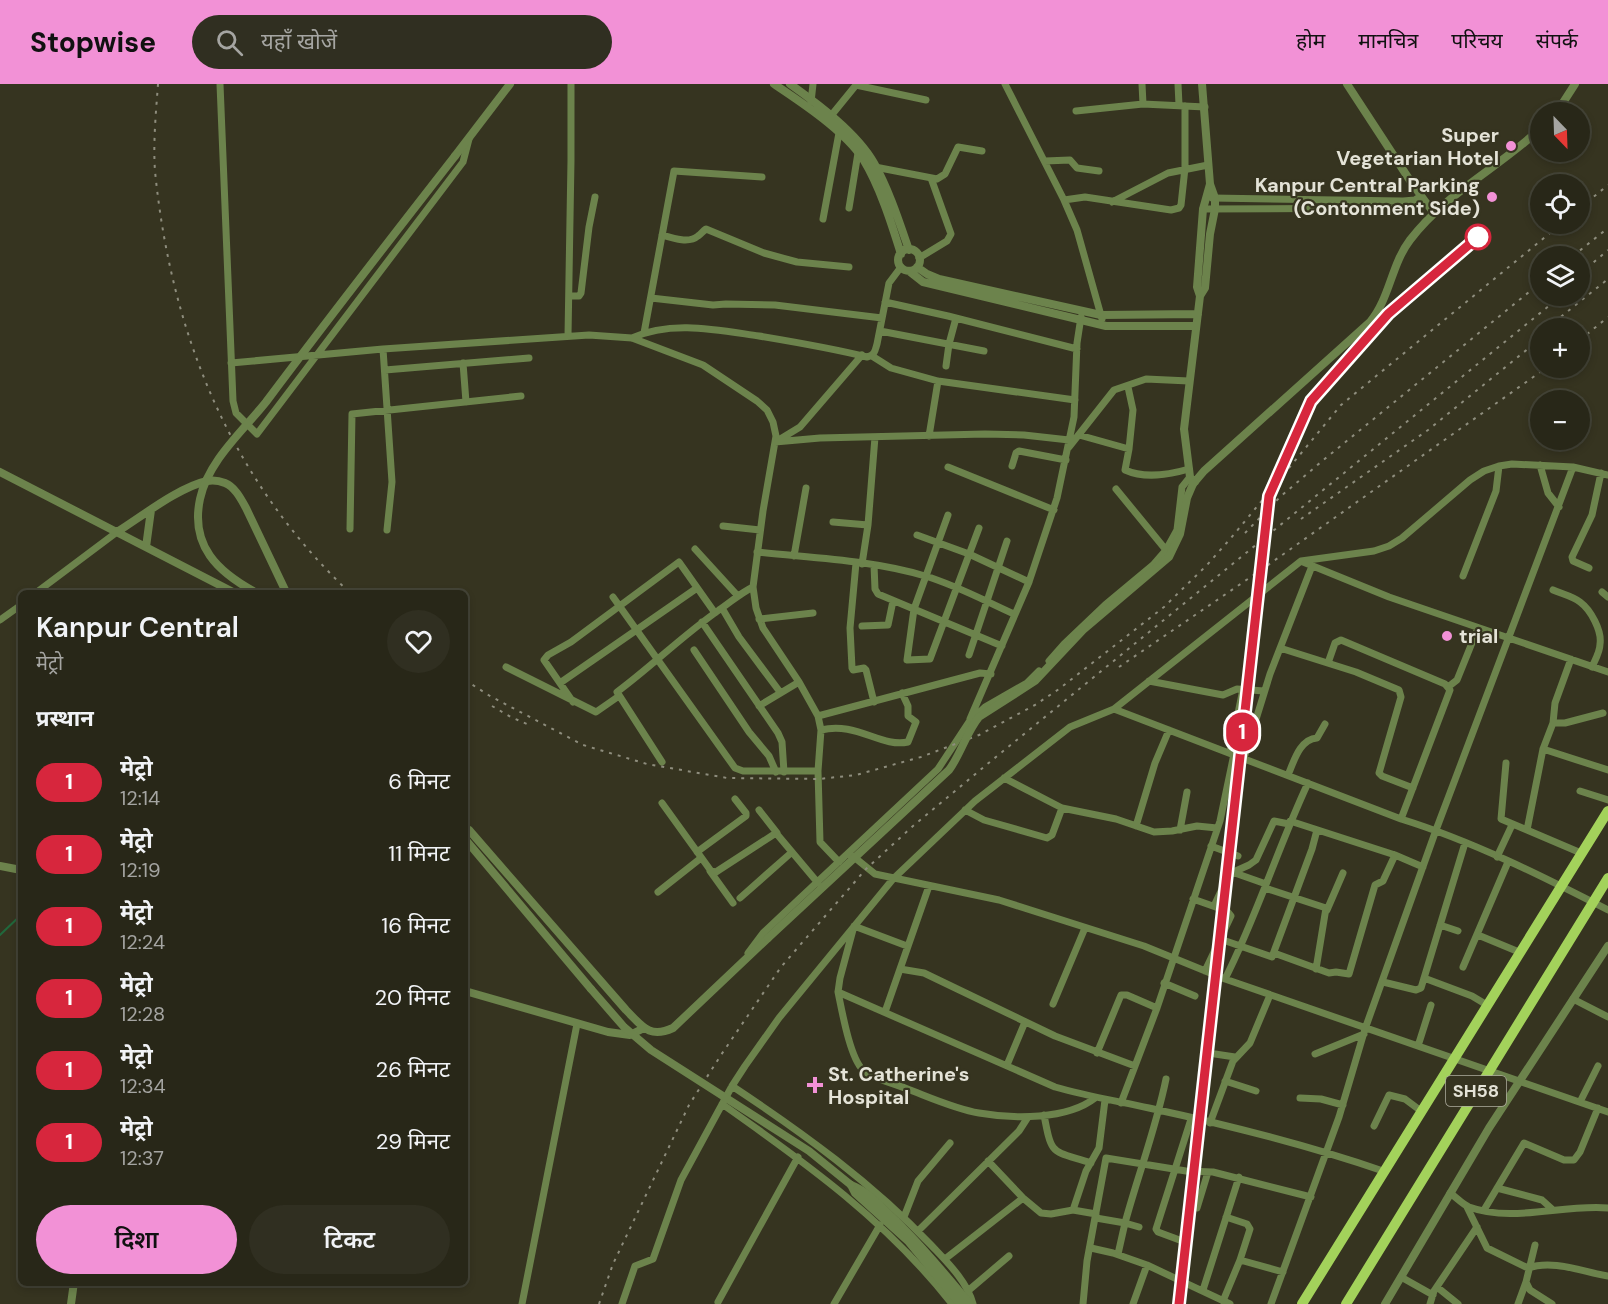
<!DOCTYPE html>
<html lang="hi">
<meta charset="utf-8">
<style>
body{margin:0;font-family:"DM Sans","Noto Sans Devanagari",sans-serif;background:#302f21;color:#f1f3f6;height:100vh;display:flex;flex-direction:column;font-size:22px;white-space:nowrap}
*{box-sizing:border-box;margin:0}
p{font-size:20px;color:#a5a5a2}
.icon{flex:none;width:33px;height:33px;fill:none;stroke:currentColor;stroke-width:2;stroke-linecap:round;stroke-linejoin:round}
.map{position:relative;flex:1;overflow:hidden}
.side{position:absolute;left:18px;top:506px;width:450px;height:696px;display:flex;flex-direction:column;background:#282718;border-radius:9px;box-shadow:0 3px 9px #0003,0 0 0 2px #444437}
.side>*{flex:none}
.badge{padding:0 12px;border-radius:20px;font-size:21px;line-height:39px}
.needle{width:39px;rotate:157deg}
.fabs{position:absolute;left:1530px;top:18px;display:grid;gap:12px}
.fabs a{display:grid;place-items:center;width:60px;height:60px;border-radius:50%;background:#282718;box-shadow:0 3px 9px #0003,0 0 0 2px #444437;font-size:30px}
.map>.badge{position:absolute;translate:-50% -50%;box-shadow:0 0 0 3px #fff}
h2{padding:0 18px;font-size:22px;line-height:54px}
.round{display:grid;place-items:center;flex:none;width:63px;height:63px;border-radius:32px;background:#302f21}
.overview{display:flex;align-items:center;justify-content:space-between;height:102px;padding:0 18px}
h1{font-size:28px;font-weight:600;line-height:45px}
.button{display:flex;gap:12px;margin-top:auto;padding:12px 18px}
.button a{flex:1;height:69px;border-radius:36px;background:#f291d6;color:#111;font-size:24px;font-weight:600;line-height:69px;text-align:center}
.button a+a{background:#302f21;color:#f1f3f6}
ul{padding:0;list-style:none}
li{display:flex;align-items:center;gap:18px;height:72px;padding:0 18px}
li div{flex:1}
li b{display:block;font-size:22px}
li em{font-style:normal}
li .badge{min-width:66px;font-weight:700;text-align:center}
header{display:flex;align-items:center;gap:36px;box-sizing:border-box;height:84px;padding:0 30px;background:#f291d6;color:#111}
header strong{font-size:28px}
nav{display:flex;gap:33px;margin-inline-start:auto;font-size:21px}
.search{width:420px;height:54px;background:#302f21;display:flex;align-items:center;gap:15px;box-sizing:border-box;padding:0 21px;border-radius:33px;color:#a5a5a2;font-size:22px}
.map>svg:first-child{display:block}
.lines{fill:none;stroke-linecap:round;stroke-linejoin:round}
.stream{stroke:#21683c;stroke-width:2}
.minor{stroke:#6c834c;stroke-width:7}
.tertiary{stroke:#6c834c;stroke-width:8}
.primary{stroke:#a3d25b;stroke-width:10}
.rail{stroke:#8e8d7d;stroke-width:2;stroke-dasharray:3 6;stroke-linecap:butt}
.tertiary-bridge{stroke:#6c834c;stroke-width:8}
.line-casing{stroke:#fff;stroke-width:14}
.line{stroke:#d7263d;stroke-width:9}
.poi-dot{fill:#f291d6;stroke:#363420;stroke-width:2}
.stop-dot{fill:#fff;stroke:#d7263d;stroke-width:3}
.labels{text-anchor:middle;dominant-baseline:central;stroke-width:4.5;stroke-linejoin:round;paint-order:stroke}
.shield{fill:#363420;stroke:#b0aea0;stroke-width:1.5}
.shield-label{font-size:18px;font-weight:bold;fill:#e4e3d7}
.poi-label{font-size:20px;font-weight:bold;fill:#e4e3d7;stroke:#363420;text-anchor:end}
</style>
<header>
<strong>Stopwise</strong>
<div class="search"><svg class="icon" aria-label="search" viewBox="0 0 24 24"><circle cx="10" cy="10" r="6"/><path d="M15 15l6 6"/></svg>यहाँ खोजें</div>
<nav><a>होम</a><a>मानचित्र</a><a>परिचय</a><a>संपर्क</a></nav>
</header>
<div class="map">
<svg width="1608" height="1220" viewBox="0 0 1608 1220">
<rect width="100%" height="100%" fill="#363420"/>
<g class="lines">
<path class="stream" d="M 0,851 L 21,831"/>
<path class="minor" d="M 220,0 L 233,317 L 236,329 L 257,350 L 463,78 L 469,55
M 1005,0 L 1064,116 L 1077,146 L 1102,235
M 1142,0 L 1143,20
M 1178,0 L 1179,21
M 811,18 L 813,0
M 1076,27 L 1143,20 L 1205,23
M 830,33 L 856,1 L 926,16
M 1045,77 L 1070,76 L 1077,84 L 1099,87
M 875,83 L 937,95 L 945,90 L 958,63 L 982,67
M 1212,114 L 1403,117 L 1415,116 L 1421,112
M 1064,116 L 1085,113 L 1171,126 L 1179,124 L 1181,121 L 1185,84 L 1185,22
M 1112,118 L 1168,89 L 1208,81
M 849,124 L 858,69
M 1203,125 L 1410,124 L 1426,119
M 823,135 L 839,49
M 662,151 C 672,154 689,160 698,152 C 701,150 703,147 706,145 L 764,169 L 797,178 L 849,183
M 919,174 L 947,157 L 951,150 L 931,94
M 569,212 L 579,212 L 581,209 L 589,143 L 595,113
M 651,214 L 713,221 L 726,220 L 775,221 L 882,234
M 885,218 L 948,232 L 1077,265
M 880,247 L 984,267
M 644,249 L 674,87 L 762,93
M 568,252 L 571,76 L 571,0
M 632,254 C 671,236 717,246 759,252 C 795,258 831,264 867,273 C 875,271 875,267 877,260 L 889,199 L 901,183
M 383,265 L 392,398 L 387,446
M 872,272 L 891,284 L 938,297 L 1075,316
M 231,279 L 383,265 L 589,251 L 632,254 L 703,281 L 757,317 L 767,326 L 773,338 L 776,352 L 763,427 L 753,503 L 756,524 L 763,544 L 799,598 L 818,632 L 821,646 L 818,687 L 820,758 L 839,778
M 463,279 L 466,318
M 946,282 L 949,260 L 956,234
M 385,286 L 529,274
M 1128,303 L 1133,326 L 1129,365 L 1125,386 C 1145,395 1168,391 1189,385
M 1079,351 L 1129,365
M 929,352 L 938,297
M 777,357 L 800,343 L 862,271
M 775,358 L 820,354 L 985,350 L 1024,351 L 1069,356
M 1069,363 L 1114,306 L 1146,295 L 1189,297
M 1540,381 L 1548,409 L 1559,423
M 1012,382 L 1016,369 L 1019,367 L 1066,376
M 948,383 L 1054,426
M 1116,405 L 1166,466
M 948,431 L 914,525 L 907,576 L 930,575 L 979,444
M 833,438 L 868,441
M 723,442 L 760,446
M 350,445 L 352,330 L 521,312
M 917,451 L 969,470 L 1029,498
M 695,465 L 737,511
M 757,468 C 812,474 872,476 925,492 C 956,501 985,517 1014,530
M 794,472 L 806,404
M 1303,478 L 1389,513 L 1608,588
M 856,479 L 850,544 L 852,584 L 853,586 L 864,584 L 866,586 L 874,618
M 862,480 L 868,441 L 875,353
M 874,481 L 875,505 L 878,510 L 1002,562
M 1589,484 L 1573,477 L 1572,473 L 1592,431 L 1601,389
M 1463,492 L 1496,407 L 1499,382
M 1553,506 C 1562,510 1572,512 1580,518 C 1591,526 1602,547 1600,560 C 1600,568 1595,576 1592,583
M 37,508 L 117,448
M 1602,508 L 1608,513
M 613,513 L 735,684 L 743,687 L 818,687
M 722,524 L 739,553 L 780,608
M 759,535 L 813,529
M 0,536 L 21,521
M 702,538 L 778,649 L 782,658 L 784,688
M 862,542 L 888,541 L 893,517
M 1280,564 L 1356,588 L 1399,606 L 1401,613 L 1379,689 L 1382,692 L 1413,704
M 694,566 L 749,648 L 769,672 L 776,688
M 969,571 L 1007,457
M 1049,577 L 1064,560 L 1105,521 L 1153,481 L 1166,466 L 1177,446 L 1182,403 L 1190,393
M 1328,579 L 1335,559 L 1341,556 L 1445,600 L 1450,606 L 1401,735
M 506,583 L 596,628 L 619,612
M 1149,597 L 1223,611 L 1237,605 L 1264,607
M 560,599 L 697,504
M 1448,603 L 1457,596 L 1478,544
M 573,618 L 544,576 L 548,571 L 571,558 L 679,478 L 715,529
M 759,622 L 799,598
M 1114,625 L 1401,735 C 1472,757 1542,792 1608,826
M 818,632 L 980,589 L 991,590
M 970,635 L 1029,498 L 1057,414 L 1074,333 L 1077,259 L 1081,233
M 1553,639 L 1565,639 L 1603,629
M 821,646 C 856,637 881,664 908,658 L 916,638 L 908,632 L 908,622 L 902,609
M 1543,665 L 1553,639 L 1555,619 L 1571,575
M 1230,669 L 1243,605
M 1244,674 L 1270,590 L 1312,482
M 662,678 L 617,608 C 652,582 682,552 719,526 C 731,518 739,510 753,503
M 1506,679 L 1501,735 L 1527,746
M 1288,691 C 1294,677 1300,655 1317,654 L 1325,640
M 1004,694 L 1062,724 L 1116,735 L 1154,748 L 1172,747 L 1197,742 L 1217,744
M 1580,707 L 1608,716
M 662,719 L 711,787 L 716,788 L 719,786 L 776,749 L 818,799
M 759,726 L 777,749
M 965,726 L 984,736 L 1047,754 L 1052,751 L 1062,724
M 1290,737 L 1395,771 L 1423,783
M 1136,742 L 1155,679 L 1169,646
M 1180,746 L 1187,708
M 1211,762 L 1238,772
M 697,768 L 746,732 L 746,729 L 735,715
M 849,769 L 875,790 L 999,816 L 1144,862 L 1225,895 L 1608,1028
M 1581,769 L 1527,746 L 1543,665 L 1608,686
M 1497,773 L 1512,741
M 710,787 L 733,819
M 1232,788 L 1266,800
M 1265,804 L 1326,824 L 1316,885
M 658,808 L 701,774
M 740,814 L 792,768
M 1193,815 L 1227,827 L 1231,832 L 1205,887
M 1214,822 L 1229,790 L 1249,781 L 1256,776 L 1274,737 L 1289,740
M 1327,826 L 1343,789
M 1440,841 L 1458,847
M 1478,851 L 1519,868
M 1220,855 L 1272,873 L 1312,765 L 1317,746
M 907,862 L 854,842 L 840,894 L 838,908 L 1055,1003 C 1086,1012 1117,1017 1149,1024 C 1228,1041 1307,1061 1383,1087
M 748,869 L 763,849 L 798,816 L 938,685 L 969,638 L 985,623 L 1027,599 L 1039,587
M 1274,869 L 1329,889 L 1336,888 L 1349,890 L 1375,801 L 1383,797 L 1395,771
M 1463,883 L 1508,778
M 900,885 L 924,889 L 1055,952 L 1135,982
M 1424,894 L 1472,912 L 1487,921
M 1225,895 C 1257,832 1278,763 1308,699
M 1383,898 L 1416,906 L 1421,904 L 1465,759
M 1164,899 L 1195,912
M 838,908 C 842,927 850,974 863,986 C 871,994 895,1000 905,1004 C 929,1013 955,1025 979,1029 C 1013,1035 1067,1036 1095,1014
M 1573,915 L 1608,933
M 1053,920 L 1085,844
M 885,928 L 929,802
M 1418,962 L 1431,921
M 1097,969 L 1121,911 L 1127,911 L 1157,924
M 1215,970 L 1235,973
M 1315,970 L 1364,950
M 1007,981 L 1025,938
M 1225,997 L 1256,1007
M 732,1002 C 803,1049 872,1099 931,1161 C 947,1178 967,1197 973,1220
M 1300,1014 L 1321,1015 L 1343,1021
M 1580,1018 L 1598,982
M 1121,1019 L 1157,924 L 1220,737 L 1234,670
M 722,1020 C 806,1079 888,1138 952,1220
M 1044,1031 C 1052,1073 1051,1066 1091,1079
M 1210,1039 L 1233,977 L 1250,959 L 1270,911
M 1374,1042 L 1389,1011 L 1405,1015 L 1421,1027
M 988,1077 L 1023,1114 L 1041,1129 L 1051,1130 L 1073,1126 L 1096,1130
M 1497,1104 L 1542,1116 L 1552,1125
M 1450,1109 C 1456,1113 1462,1120 1469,1123 C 1513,1139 1562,1120 1608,1124
M 1467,1123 L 1487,1164 L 1528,1184 C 1553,1175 1583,1188 1608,1192
M 1197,1124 L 1208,1088
M 1073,1126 L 1086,1087 L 1099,1064 L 1105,1016
M 1484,1126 L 1524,1059 L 1564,1076 L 1574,1076 L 1580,1068 L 1598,1024
M 904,1133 L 918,1097 L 950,1059
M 1096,1134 L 1125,1139 C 1138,1091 1156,1044 1166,995
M 918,1147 L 1019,1047 L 1028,1033
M 1185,1158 L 1158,1148 L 1156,1145 L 1191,1035
M 1535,1161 L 1526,1198 L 1530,1206 L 1552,1220
M 1091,1164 L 1113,1169 L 1147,1181 L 1230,1220
M 1118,1170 L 1125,1139 L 1139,1143
M 945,1175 L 1023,1114
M 1240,1176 L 1283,1188
M 1401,1193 L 1433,1211
M 1437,1203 L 1458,1220
M 969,1206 L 1009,1172
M 1203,1206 L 1239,1093
M 1223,1217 L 1240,1176 L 1250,1145 L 1247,1140 L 1226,1133
M 718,1218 L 798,1073
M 522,1220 L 577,940
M 622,1220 L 635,1182 L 653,1175 L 681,1096 L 732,1002 L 745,982 L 779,934 L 893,795 L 975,717 L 1070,643 L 1114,625 L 1301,477 L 1374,467 L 1389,462 L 1402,454 L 1470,396 L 1484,387 L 1499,382 L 1512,380 L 1573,383 L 1608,391
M 834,1220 L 880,1141
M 1083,1220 L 1087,1177 L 1106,1074 L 1186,1087 L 1213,1088 L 1311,1113
M 1133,1220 L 1147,1181
M 1271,1220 L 1339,1033 L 1365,945 L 1436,746 L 1573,383
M 1430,1220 L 1434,1207 L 1477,1143
M 1518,1220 L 1526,1198"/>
<path class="tertiary" d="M 774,0 C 801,18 845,47 863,75 C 880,103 891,138 901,170
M 790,0 C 818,20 857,49 874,79 C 889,106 899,137 909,166
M 1347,0 L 1411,98 L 1433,128
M 1557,28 L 1575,0
M 455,72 L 510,0
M898 176a11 11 0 1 1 22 0a11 11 0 1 1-22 0Z
M 917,183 L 927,190 L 939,195 L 1101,231 L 1198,230
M 909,187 L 923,198 L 1106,242 L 1196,242
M 1200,212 L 1197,203 L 1203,125 L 1210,100
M 0,388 L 233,508
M 1195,398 L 1190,393 L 1184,345 L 1200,212 L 1205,204 L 1210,150 L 1215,125 L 1215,114 L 1210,100 L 1202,0
M 1193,400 L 1204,387 L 1370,238 C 1390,214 1391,181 1410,156 C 1445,110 1498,84 1540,45
M 117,448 C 141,433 179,403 207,397 C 212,396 220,397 225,399 C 235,403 241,415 246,424 L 286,508
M 146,463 L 151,426
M 465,745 L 469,746 L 626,926 C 642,942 649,955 673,944 L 768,854
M 465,755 L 591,905
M 0,782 L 21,786
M 465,907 L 608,948 L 630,951 L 644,944
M 851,1101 C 867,1107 879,1121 892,1133 C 920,1160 945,1190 970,1220
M 851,1101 L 855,1109 L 908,1157 L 960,1220
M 71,1220 L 74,1198
M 1385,1220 L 1489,1044 L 1608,862"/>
<path class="primary" d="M 1302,1220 L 1608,727
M 1346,1220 L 1608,794"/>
<path class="rail" d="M 158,0 C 156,28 153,58 155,87 C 171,249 230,395 349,508
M 1580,124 L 1608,101
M 1573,172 L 1608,144
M 1580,190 L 1608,166
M 1547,244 L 1608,195
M 1580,256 L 1608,233
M 1301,435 L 1428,346 L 1540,255
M 1245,449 L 1280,413 L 1321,378 L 1540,199
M 1119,583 L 1261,486 L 1546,284
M 465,596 L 490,612 L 583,661 L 647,680 L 727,694 L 819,695 L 856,691 L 921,673 L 979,651 L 1035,621 L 1059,605 L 1164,523 L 1207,481 L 1231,454 L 1341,321 L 1561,140
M 492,622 L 511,633 L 529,641
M 599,1220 L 613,1180 L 689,1021 L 721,971 L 781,883 L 866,785 L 913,742 L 991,677 L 1561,212"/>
<path class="tertiary-bridge" d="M 255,508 C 218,488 190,462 200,415 C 208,377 243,347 266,318 C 328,235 391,154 455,72
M 768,854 L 949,686 C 961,670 966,649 979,633 L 1035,597 L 1083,546 L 1169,473 L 1180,450 L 1187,414 L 1193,400
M 591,905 L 624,943 L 651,966 L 809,1067 L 851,1101"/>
</g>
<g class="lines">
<defs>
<path id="line" d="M 1179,1220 L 1269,412 L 1311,317 L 1388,230 L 1478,153"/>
</defs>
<use href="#line" class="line-casing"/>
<use href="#line" class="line"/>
</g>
<g class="poi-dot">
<circle cx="1511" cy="62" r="6"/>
<circle cx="1492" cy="113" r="6"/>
<circle cx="1447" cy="552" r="6"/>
<path d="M812 992h6v6h6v6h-6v6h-6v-6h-6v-6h6z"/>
</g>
<circle class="stop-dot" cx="1478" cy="153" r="12"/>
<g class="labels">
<rect class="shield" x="1446" y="992" width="60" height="30" rx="4.5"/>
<g class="shield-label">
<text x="1476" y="1007">SH58</text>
</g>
<g class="poi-label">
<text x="1499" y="51">Super<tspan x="1499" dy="23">Vegetarian Hotel</tspan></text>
<text x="1480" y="101">Kanpur Central Parking<tspan x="1480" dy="23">(Contonment Side)</tspan></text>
<text x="1459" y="552" text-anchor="start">trial</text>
<text x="828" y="990" text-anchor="start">St. Catherine's<tspan x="828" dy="23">Hospital</tspan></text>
</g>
</g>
</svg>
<div class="fabs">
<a><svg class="needle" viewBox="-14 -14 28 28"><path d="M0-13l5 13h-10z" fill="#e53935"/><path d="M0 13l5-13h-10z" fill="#a5a5a2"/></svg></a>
<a><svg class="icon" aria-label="locate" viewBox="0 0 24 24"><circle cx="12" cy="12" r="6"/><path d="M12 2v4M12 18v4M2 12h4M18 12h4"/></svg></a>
<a><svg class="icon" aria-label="layers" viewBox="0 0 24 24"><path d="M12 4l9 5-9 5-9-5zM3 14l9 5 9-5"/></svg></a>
<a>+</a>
<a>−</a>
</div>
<b class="badge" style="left:1242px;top:648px;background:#d7263d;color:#fff">1</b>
<section class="side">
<div class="overview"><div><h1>Kanpur Central</h1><p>मेट्रो</p></div><a class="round"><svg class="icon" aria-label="heart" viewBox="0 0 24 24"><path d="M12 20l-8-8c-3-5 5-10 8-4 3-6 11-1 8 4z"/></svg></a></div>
<h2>प्रस्थान</h2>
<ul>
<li><span class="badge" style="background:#d7263d;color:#fff">1</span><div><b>मेट्रो</b><p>12:14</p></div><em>6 मिनट</em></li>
<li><span class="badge" style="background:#d7263d;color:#fff">1</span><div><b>मेट्रो</b><p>12:19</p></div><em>11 मिनट</em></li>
<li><span class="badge" style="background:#d7263d;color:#fff">1</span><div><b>मेट्रो</b><p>12:24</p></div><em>16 मिनट</em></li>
<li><span class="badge" style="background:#d7263d;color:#fff">1</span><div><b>मेट्रो</b><p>12:28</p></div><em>20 मिनट</em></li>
<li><span class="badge" style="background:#d7263d;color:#fff">1</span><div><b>मेट्रो</b><p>12:34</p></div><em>26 मिनट</em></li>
<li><span class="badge" style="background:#d7263d;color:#fff">1</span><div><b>मेट्रो</b><p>12:37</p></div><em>29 मिनट</em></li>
</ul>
<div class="button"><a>दिशा</a><a>टिकट</a></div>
</section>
</div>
